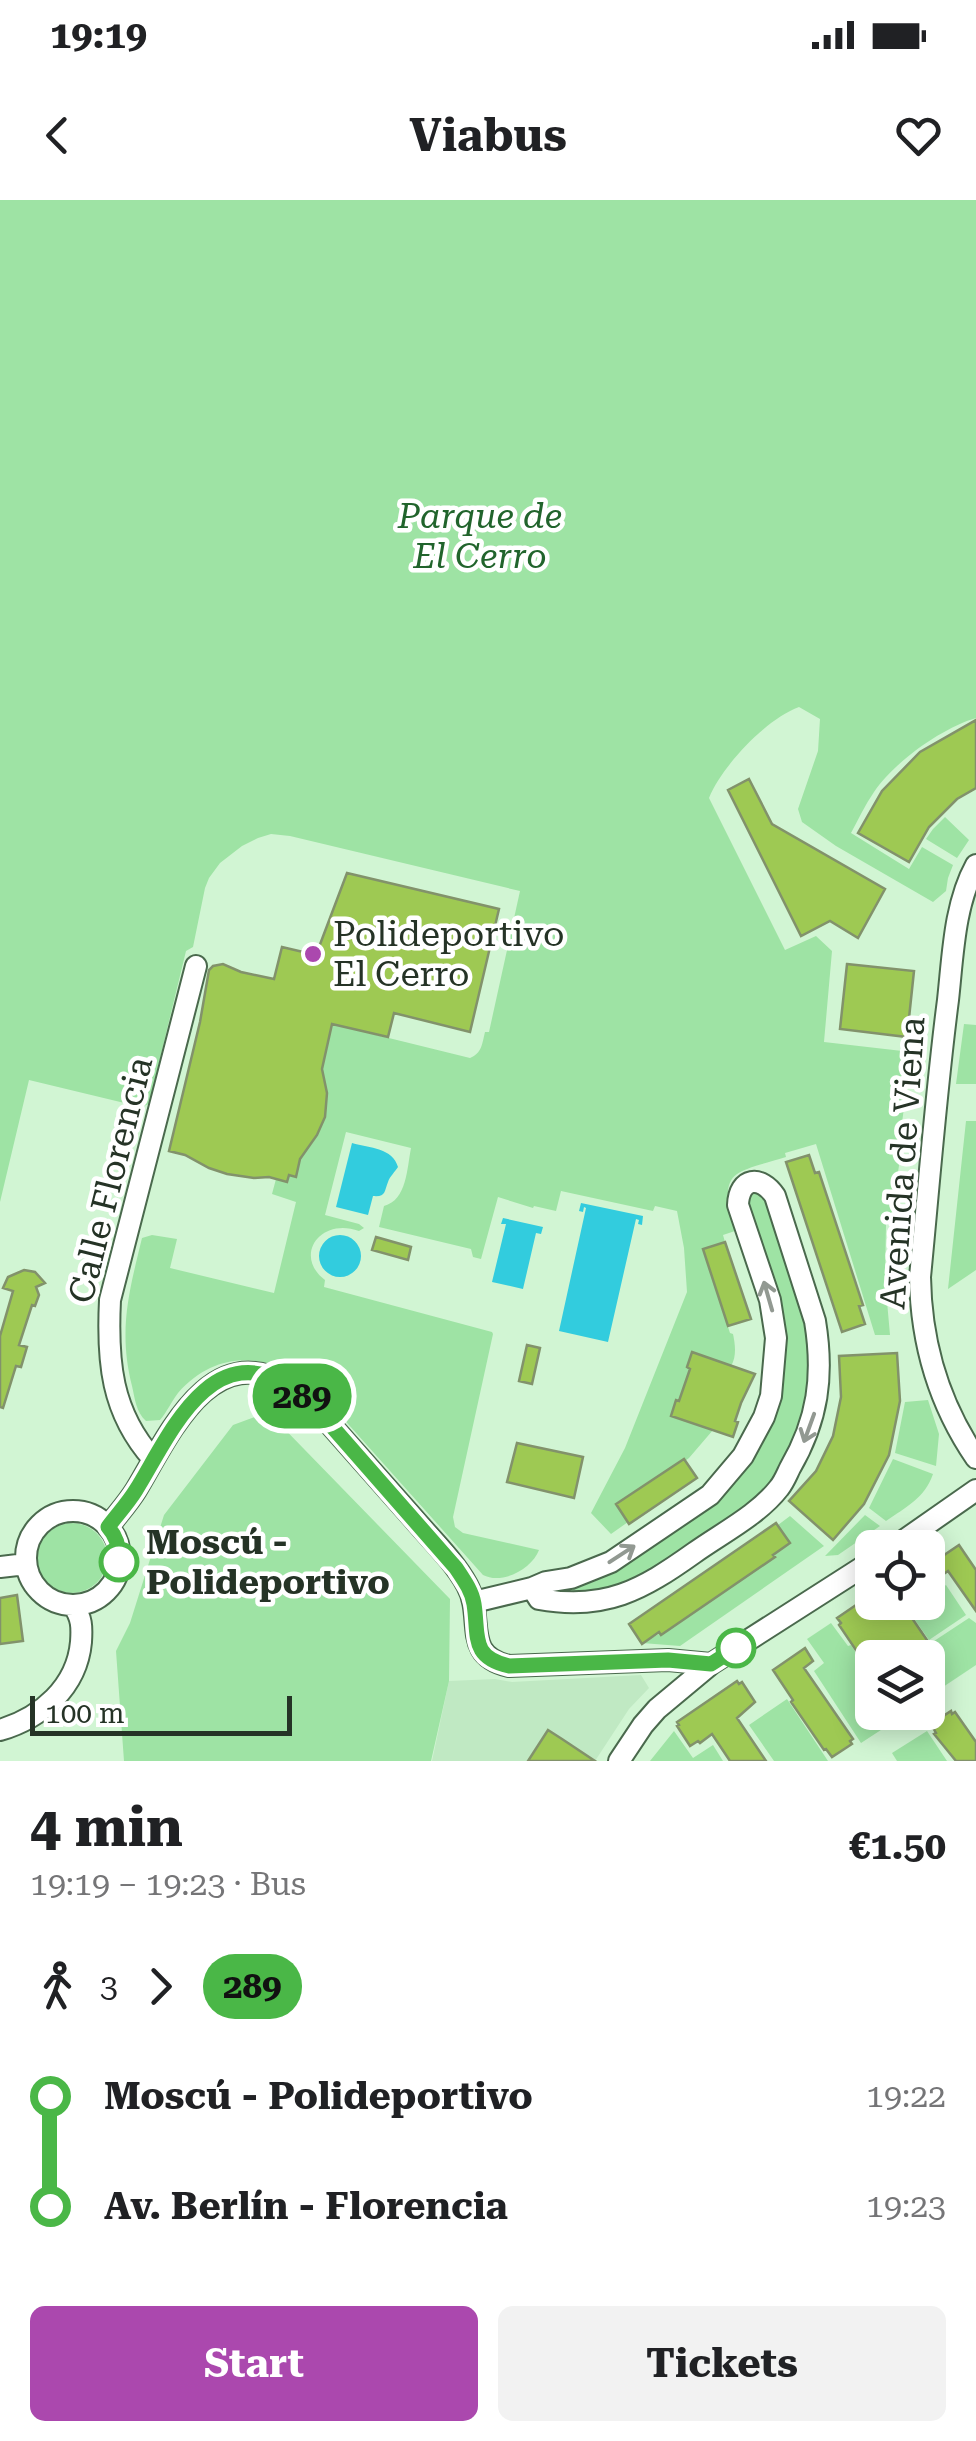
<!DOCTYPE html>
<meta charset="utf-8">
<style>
body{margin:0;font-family:"Roboto Serif",serif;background:#f2f2f2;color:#202124;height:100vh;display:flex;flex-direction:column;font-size:38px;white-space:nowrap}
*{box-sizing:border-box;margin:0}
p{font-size:32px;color:#757577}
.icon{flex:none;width:55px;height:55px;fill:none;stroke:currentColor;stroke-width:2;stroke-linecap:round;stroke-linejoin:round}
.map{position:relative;height:1561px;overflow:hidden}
.drawer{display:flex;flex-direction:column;background:#fff;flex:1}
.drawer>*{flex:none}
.badge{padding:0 20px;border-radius:32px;font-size:35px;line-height:65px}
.controls{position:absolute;left:855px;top:1330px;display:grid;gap:20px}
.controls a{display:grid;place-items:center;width:90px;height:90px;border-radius:15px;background:#fff;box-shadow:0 5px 25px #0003;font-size:50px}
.scale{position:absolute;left:30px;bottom:25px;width:262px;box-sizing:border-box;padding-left:10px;border:5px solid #253326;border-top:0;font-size:28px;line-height:35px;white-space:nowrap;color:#253326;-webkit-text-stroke:8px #fff;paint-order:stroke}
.map>.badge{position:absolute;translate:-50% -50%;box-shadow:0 0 0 5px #fff}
.legs{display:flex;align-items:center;gap:15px;height:110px;padding:0 30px;font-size:32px}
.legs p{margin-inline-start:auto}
.overview{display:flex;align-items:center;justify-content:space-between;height:170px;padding:0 30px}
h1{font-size:55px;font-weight:700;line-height:75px}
.primary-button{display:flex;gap:20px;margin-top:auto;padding:20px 30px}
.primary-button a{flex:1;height:115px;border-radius:15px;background:#ab48ae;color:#fff;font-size:40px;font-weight:700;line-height:115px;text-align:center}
.primary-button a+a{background:#f2f2f2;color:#202124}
ul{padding:0 30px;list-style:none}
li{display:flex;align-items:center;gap:35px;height:110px;font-size:38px}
li i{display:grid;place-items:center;width:15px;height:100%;margin:0 12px;background:currentColor}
li i::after{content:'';width:25px;height:25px;margin:-12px;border:8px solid;border-radius:50%;background:#fff}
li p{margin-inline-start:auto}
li:first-child i{background:linear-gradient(#0000 50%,currentColor 0)}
li:last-child i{background:linear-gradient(currentColor 50%,#0000 0)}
.status{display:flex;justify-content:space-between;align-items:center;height:70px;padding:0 50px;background:#fff;direction:ltr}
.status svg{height:28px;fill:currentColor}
header{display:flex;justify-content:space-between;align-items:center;height:130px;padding:0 30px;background:#fff;font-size:45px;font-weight:700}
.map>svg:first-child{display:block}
.built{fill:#c0e9c3}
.green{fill:#9ee3a4}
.water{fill:#32ccde}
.building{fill:#9ec953;stroke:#82926b;stroke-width:2.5}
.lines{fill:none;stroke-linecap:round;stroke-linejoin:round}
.minor-casing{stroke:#4a694d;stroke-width:24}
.minor{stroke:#fff;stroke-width:20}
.oneway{stroke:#929992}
.line-1-casing{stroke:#fff;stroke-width:22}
.line-1{stroke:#4ab747;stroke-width:15}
.poi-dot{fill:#ab48ae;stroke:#fff;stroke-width:4}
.stop-1-dot{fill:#fff;stroke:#4ab747;stroke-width:5}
.labels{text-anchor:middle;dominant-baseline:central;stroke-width:9;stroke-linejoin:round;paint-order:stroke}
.park-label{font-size:35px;font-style:italic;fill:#21642c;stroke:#fff}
.poi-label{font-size:35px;fill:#253326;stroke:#fff;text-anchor:start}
.street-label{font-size:35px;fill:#253326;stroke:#fff}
.stop-label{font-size:35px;font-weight:bold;fill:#253326;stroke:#fff;text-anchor:start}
</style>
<div class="status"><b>19:19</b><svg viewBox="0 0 49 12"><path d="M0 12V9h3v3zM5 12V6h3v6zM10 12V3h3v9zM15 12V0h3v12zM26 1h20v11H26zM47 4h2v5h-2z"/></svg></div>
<header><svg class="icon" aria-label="back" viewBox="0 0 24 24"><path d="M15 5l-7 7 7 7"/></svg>Viabus<svg class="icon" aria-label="heart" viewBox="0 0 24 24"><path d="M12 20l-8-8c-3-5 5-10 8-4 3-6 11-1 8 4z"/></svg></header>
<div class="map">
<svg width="976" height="1561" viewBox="0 0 976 1561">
<rect width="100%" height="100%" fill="#d1f5d3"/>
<path class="built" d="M 641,1475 L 649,1488 L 629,1509 L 595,1561 L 432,1561 L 449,1481 L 495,1479 L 512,1482 Z"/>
<path class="green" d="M 0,0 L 976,0 L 976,518 C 942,528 894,562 874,592 C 865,605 858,620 851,633 L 909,669 L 922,647 L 953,665 L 948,678 L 946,691 L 933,702 L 836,646 L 802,622 L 798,609 L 818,551 L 820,519 L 799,507 C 766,519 722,566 709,598 L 785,750 L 816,736 L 832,751 L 824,842 L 911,852 L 902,923 L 905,926 L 890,1025 L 886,1025 L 885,1079 L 890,1135 L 875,1135 L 816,944 L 785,953 L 786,957 C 731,974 718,969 735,1031 L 723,1035 L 725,1042 L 703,1050 L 730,1133 L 733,1134 C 735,1144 737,1156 731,1166 L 690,1169 L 679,1201 L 676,1201 L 671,1215 L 713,1230 L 689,1258 L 685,1261 L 683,1259 L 617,1304 L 628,1322 L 611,1334 L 591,1313 L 625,1248 L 687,1092 L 684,1048 L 677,1011 L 655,1006 L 653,1011 L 561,991 L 556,1011 L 534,1006 L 533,1008 L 498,997 L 481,1059 L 473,1057 L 471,1049 L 379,1027 L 384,1006 C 407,1000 407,968 411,948 L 346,932 L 325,1015 L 359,1024 L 364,1028 L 359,1031 C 320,1017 293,1056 325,1080 L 324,1087 L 492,1132 L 493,1134 L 453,1317 L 455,1327 L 463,1333 L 539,1350 C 532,1369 502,1385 483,1375 L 315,1187 C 270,1153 218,1148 178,1193 C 171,1202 167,1212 160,1220 L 146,1221 C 136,1212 135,1199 132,1186 C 118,1130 129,1092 142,1038 L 152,1035 L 177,1039 L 170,1068 L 274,1093 L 296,1002 L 272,994 L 276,979 L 286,982 L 289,975 L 296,977 L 300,959 L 313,942 L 325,917 L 327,893 L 322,869 L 332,824 L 470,858 C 482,853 482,844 485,832 L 489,832 L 520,691 L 290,636 L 271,634 L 258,638 L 242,646 L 220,663 L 209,678 L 205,688 L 193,747 L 186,751 L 149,904 L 141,907 L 29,880 L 0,1002 Z
M 945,617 L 969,640 L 957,658 L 926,639 L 933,629 Z
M 964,824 L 976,825 L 976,884 L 956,884 Z
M 966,921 L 976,921 L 976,1070 L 948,1089 Z
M 754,994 L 761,994 L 765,997 C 774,1024 783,1051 793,1078 C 797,1093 804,1108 807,1123 C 821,1189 798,1262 746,1306 L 641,1381 L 600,1394 L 555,1394 L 555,1387 L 720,1298 L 753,1260 L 761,1247 L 781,1187 L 784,1162 L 783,1119 L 747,1009 L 749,997 Z
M 928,1200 L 939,1234 L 936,1266 L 895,1253 L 905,1202 Z
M 268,1212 L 450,1399 L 449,1481 L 431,1561 L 124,1561 L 116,1451 L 130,1423 L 164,1315 L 233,1225 Z
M 893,1259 L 933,1274 C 925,1298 906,1307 886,1321 L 869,1308 Z
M 865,1315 L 880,1326 L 838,1355 L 825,1356 Z
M 790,1316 L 824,1346 L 680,1446 L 642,1443 L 674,1426 L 759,1364 L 762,1366 L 774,1358 L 773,1355 L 789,1343 L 778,1325 Z
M37 1358a35 35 0 1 1 70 0a35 35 0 1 1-70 0Z
M 928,1376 L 937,1391 L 946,1385 L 966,1415 L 929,1440 L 903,1403 L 928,1402 Z
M 969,1418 L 976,1423 L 976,1465 L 943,1487 L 933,1472 L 928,1474 L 928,1459 L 937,1452 L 931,1443 Z
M 831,1423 L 848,1446 L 851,1445 L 872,1477 L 872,1512 L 907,1513 L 861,1543 L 814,1471 L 824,1463 L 807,1439 Z
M 787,1499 L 828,1561 L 774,1561 L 749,1525 Z
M 674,1531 L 693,1558 L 713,1545 L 723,1561 L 650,1561 Z
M 927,1531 L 947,1561 L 897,1561 L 892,1553 Z"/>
<path class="water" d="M 352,943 C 370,948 393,948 398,967 C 395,972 390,976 388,982 C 384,992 386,997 373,996 L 368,1015 L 336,1007 Z
M 581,1003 L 643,1016 L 642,1025 L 638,1024 L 639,1020 L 636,1019 L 608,1142 L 559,1131 L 586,1008 L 584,1007 L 583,1012 L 579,1011 Z
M 503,1018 L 543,1027 L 541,1034 L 536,1033 L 523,1089 L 492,1082 L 506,1024 L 501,1024 Z
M319 1056a21 21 0 1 1 42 0a21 21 0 1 1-42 0Z"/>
<path class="building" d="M 976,520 L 976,588 L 957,599 L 929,627 L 909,662 L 858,633 L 882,591 L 920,552 Z
M 749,579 L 772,624 L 885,689 L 858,738 L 830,721 L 801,736 L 728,590 Z
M 347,673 L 499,709 L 470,832 L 394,813 L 388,837 L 332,824 L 322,869 L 327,893 L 325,917 L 317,935 L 300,959 L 296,977 L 289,975 L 287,982 L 269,977 L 254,978 L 227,974 L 209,968 L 185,955 L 169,951 L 200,822 L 209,770 L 213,766 L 223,764 L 241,772 L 274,779 L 282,747 L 316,755 Z
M 847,764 L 914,771 L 907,837 L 840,829 Z
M 809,955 L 815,973 L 819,972 L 863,1105 L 859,1106 L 865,1124 L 842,1132 L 786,962 Z
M 376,1037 L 411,1047 L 408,1060 L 372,1050 Z
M 725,1042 L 751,1119 L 728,1126 L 703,1049 Z
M 24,1070 L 35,1072 L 45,1083 L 36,1087 L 39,1095 L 35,1106 L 32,1105 L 19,1145 L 27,1147 L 21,1167 L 16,1166 L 3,1208 L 0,1207 L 0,1136 L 13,1091 L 3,1088 L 8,1077 Z
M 527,1145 L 540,1148 L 532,1184 L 519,1181 Z
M 692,1152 L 755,1174 L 741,1203 L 735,1221 L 738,1222 L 733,1237 L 671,1216 L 676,1200 L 679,1201 L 690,1169 L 687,1167 Z
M 897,1153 L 900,1201 L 889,1255 L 864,1304 L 833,1340 L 789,1301 L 816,1271 L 833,1236 L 841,1197 L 839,1156 Z
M 517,1243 L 583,1257 L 574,1298 L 507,1282 Z
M 684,1259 L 697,1278 L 629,1324 L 616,1304 Z
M 776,1323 L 790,1343 L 773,1355 L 775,1357 L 661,1435 L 659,1432 L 642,1444 L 629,1424 Z
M 959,1345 L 976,1370 L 976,1411 L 948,1371 L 935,1380 L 928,1368 L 928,1366 Z
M 872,1394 L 872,1402 L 901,1402 L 929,1443 L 926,1445 L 930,1451 L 920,1458 L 872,1458 L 872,1474 L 839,1425 L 841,1423 L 837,1418 Z
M 17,1395 L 23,1441 L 0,1444 L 0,1398 Z
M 805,1448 L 813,1461 L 804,1468 L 853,1539 L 850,1541 L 852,1544 L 832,1557 L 826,1549 L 824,1550 L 791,1502 L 793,1500 L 773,1470 Z
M 737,1481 L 739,1484 L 742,1482 L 755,1502 L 737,1518 L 766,1561 L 730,1561 L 712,1534 L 700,1543 L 698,1541 L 690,1546 L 677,1526 L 679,1525 L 677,1522 Z
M 951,1511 L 952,1514 L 955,1512 L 976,1542 L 976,1561 L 956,1561 L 934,1534 L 936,1533 L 931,1524 Z
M 548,1530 L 562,1539 L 595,1561 L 528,1561 Z"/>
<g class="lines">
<defs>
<path id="minor" d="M 976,665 C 954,705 953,755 948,800 C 936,892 929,985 920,1077 C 921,1142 939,1204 976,1258
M 153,1259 C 111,1212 107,1161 110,1100 L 196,766
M26 1358a47 47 0 1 1 94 0a47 47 0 1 1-94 0Z
M 108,1327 C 117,1315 128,1303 136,1290 C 167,1239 209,1139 286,1184 C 299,1192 310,1203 321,1214 C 352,1249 383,1284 414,1319 C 432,1340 454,1361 467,1385 C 485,1418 461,1455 509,1466 L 668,1460 L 711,1464
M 893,1348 L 976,1290
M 0,1367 L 26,1364
M 474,1402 L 532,1388 L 546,1382 L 571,1378 L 611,1362 L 710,1295 L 743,1256 L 764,1217 L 771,1196 L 776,1138 L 770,1100 L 738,1005 C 739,977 761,975 775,996 L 815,1121 C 824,1176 818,1220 790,1268 C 787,1274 784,1282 779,1288 C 758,1315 722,1333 694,1353 C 642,1390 605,1411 539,1399 L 532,1388
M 0,1530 C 41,1518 77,1487 81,1442 C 82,1427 82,1418 73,1405
M 619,1561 L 643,1525 L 657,1509 L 711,1464 L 872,1361"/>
</defs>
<use href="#minor" class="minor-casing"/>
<use href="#minor" class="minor"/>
</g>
<defs><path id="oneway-shaft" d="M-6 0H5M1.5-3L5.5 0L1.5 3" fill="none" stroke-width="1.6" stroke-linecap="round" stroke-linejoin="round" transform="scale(2.5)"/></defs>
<g class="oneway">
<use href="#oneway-shaft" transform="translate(768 1096) rotate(-106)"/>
<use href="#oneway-shaft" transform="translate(809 1228) rotate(110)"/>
<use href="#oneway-shaft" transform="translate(622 1354) rotate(-33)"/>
</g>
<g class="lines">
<defs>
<path id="line-1" d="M 119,1362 C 120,1349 117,1337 108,1327 C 117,1315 128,1303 136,1290 C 168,1239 208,1139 286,1184 C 300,1192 310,1203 321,1214 L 456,1368 C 464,1380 472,1391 474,1404 C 479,1436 470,1457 509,1466 L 668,1460 L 711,1464 L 736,1448"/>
</defs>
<use href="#line-1" class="line-1-casing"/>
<use href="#line-1" class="line-1"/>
</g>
<circle class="poi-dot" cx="313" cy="754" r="10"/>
<g class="stop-1-dot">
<circle cx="119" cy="1362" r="18"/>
<circle cx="736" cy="1448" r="18"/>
</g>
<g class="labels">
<g class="park-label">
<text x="480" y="316">Parque de<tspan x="480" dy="40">El Cerro</tspan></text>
</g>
<g class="poi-label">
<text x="333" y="734">Polideportivo<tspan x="333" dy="40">El Cerro</tspan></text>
</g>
<g class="street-label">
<text transform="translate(903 963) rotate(-86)">Avenida de Viena</text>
<text transform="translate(111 980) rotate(-76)">Calle Florencia</text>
</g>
<g class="stop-label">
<text x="146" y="1342">Moscú -<tspan x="146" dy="40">Polideportivo</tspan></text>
</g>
</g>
</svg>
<div class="controls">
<a><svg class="icon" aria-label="locate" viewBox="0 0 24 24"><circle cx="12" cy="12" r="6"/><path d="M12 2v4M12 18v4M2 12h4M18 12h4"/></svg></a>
<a><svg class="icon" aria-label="layers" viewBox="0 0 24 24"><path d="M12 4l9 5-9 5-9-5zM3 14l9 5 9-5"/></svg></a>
</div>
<div class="scale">100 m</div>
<b class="badge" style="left:302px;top:1196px;background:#4ab747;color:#111">289</b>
</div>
<section class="drawer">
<div class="overview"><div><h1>4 min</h1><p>19:19 – 19:23 · Bus</p></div><b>€1.50</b></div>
<div class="legs"><svg class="icon" aria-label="walk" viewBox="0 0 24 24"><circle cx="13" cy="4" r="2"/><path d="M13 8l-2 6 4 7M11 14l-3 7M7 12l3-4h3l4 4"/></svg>3<svg class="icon" aria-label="forward" viewBox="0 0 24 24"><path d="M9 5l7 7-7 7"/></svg><b class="badge" style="background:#4ab747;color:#111">289</b></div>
<ul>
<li><i style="color:#4ab747"></i><b>Moscú - Polideportivo</b><p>19:22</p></li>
<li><i style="color:#4ab747"></i><b>Av. Berlín - Florencia</b><p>19:23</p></li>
</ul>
<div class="primary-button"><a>Start</a><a>Tickets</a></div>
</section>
